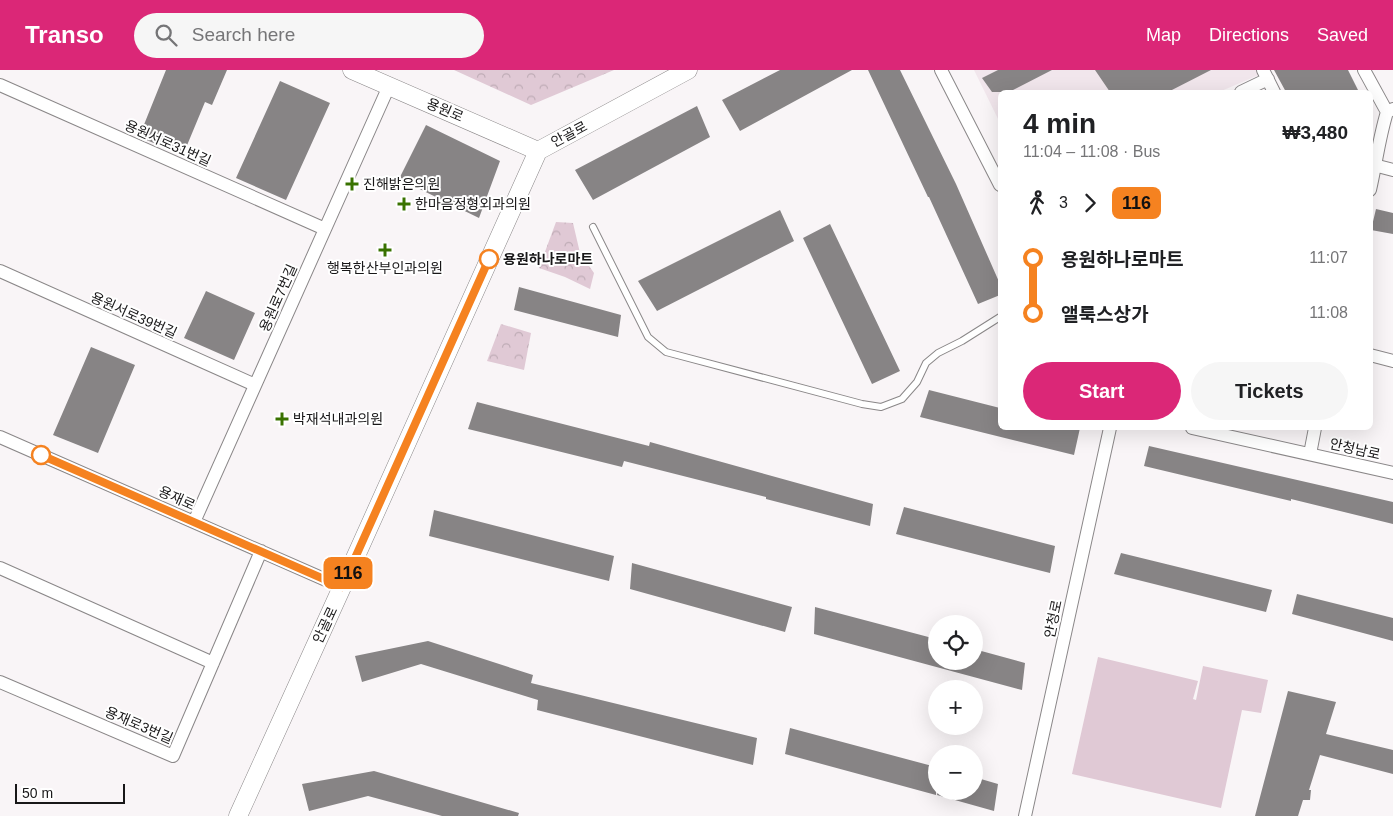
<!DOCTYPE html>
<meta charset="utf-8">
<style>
body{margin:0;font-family:Helvetica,"Noto Sans KR",sans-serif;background:#f6f6f6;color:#202124;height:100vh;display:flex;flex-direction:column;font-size:19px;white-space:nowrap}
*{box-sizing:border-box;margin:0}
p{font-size:16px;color:#757577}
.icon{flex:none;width:28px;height:28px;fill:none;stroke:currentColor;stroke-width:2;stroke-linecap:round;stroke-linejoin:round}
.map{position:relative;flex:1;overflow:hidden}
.drawer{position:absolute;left:998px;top:20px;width:375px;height:340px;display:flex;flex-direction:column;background:#fff;border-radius:8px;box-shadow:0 5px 20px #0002}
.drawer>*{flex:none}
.badge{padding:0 10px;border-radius:8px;font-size:18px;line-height:32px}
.fabs{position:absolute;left:928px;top:545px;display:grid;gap:10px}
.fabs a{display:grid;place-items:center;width:55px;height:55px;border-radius:50%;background:#fff;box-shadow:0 5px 20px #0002;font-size:25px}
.scale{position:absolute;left:15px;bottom:12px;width:110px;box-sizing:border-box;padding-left:5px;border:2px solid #181718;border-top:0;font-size:14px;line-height:18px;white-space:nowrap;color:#181718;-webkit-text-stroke:4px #fff;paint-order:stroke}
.map>.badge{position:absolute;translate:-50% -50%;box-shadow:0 0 0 2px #fff}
.legs{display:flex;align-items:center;gap:8px;height:55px;padding:0 25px;font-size:16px}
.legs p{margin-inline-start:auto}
.overview{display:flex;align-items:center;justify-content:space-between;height:85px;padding:0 25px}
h1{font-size:28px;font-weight:700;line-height:38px}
.button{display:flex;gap:10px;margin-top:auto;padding:10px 25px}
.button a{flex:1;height:58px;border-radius:30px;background:#db2777;color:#fff;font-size:20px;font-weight:700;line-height:58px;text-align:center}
.button a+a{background:#f6f6f6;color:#202124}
ul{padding:0 25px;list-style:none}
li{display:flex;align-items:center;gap:18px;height:55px;font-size:19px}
li i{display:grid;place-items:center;width:8px;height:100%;margin:0 6px;background:currentColor}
li i::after{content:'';width:12px;height:12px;margin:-6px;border:4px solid;border-radius:50%;background:#fff}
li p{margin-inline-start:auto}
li:first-child i{background:linear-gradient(#0000 50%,currentColor 0)}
li:last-child i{background:linear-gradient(currentColor 50%,#0000 0)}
header{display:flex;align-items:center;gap:30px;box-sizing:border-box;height:70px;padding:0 25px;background:#db2777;color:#fff}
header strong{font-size:24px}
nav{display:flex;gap:28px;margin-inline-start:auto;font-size:18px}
.search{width:350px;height:45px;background:#f6f6f6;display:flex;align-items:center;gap:12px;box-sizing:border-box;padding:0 18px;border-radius:28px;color:#757577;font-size:19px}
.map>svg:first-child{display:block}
.built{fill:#f1e6ec}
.forest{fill:url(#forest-crowns)}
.garden{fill:#e0c9d5}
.building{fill:#878485}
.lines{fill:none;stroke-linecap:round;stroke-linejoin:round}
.service-casing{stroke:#8a8788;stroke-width:8}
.minor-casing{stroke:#8a8788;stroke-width:14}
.secondary-casing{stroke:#8a8788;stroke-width:19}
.service{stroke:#fff;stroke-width:6}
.minor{stroke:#fff;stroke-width:12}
.secondary{stroke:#fff;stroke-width:18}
.line-1-casing{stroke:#fff;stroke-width:11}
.line-1{stroke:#f58220;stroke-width:8}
.poi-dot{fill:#397200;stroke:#fff;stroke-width:2}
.stop-1-dot{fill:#fff;stroke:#f58220;stroke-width:2.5}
.labels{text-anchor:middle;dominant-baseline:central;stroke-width:4;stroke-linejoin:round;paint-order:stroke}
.street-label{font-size:14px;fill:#181718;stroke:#fff}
.poi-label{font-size:14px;fill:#181718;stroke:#fff;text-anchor:start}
.stop-label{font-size:14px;font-weight:bold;fill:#181718;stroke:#fff;text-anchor:start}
</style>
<header>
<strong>Transo</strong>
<div class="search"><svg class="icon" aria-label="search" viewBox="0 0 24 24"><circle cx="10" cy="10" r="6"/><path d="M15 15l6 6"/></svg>Search here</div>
<nav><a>Map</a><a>Directions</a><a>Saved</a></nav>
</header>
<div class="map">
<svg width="1393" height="746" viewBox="0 0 1393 746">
<defs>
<pattern id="forest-crowns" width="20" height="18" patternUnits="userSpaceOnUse" patternTransform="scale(1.25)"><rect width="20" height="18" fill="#e0c9d5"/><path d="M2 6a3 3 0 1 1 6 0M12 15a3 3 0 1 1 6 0" fill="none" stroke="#bfacb6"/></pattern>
</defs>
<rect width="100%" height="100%" fill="#f9f5f7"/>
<path class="built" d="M 974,0 L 1258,0 L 1261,4 L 1219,22 L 1000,22 L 1000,53 Z"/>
<path class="forest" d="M 454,0 L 614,0 L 531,35 Z
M 556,152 L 573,153 L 580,183 L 594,203 L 590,219 L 565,207 L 539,198 Z
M 501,254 L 531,263 L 524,300 L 487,291 Z"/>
<path class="garden" d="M 1098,587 L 1198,611 L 1193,629 L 1196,630 L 1203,596 L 1268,610 L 1261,643 L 1242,640 L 1221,738 L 1072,704 Z"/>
<path class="building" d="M 166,0 L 227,0 L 212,35 L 205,32 L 183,85 L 139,67 Z
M 780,0 L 852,0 L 740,61 L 722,30 Z
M 868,0 L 900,0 L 956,114 L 1000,214 L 1000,225 L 978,234 L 929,127 L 928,127 Z
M 998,0 L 1052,0 L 1009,22 L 992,22 L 982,8 Z
M 1095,0 L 1211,0 L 1168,22 L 1110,22 Z
M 1274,0 L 1348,0 L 1359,22 L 1286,22 Z
M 280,11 L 330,33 L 286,130 L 236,108 Z
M 697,36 L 710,67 L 593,130 L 575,100 Z
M 426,55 L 500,91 L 479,148 L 399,109 Z
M 1376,139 L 1393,143 L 1393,164 L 1371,160 Z
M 780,140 L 794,171 L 657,241 L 638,211 Z
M 830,154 L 900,301 L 872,314 L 803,168 Z
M 519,217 L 621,245 L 618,267 L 514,240 Z
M 206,221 L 255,243 L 234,290 L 184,268 Z
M 91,277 L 135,295 L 98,383 L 53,365 Z
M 929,320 L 1000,338 L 1000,358 L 1080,358 L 1074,385 L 920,347 Z
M 477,332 L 649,376 L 650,372 L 873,434 L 870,456 L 766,429 L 766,427 L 624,391 L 622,397 L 468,359 Z
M 1149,376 L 1393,432 L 1393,454 L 1291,429 L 1291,431 L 1144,396 Z
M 904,437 L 1055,476 L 1050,503 L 896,464 Z
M 434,440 L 614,486 L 609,511 L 429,466 Z
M 1121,483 L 1272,520 L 1266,542 L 1114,504 Z
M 632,493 L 792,537 L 785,562 L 630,519 Z
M 1297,524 L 1393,548 L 1393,571 L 1292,544 Z
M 815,537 L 936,569 L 936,591 L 974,591 L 974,579 L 1025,593 L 1022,620 L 814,564 Z
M 428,571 L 533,605 L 531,613 L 757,668 L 753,695 L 537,640 L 538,630 L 421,594 L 362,612 L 355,586 Z
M 1288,621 L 1336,632 L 1326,664 L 1393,680 L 1393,704 L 1320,685 L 1309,720 L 1311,720 L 1310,730 L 1303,730 L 1298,746 L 1255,746 Z
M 790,658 L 936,697 L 936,725 L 785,684 Z
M 374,701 L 519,743 L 518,746 L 442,746 L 368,726 L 309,741 L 302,714 Z
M 974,707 L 998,714 L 994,741 L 937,725 L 938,721 L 974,721 Z"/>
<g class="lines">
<defs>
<path id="service" d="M 593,157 L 648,267 L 666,282 L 862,334 L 881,337 L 902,329 L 917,312 L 926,293 L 938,283 L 962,271 L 1000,247"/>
<path id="minor" d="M 941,0 L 1000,115
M 1263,0 L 1274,22
M 1364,0 L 1387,42
M 0,15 L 325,159
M 1241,22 L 1268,9
M 1370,94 L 1393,100
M 1370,120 C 1376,94 1379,68 1387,42 L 1393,39
M 0,201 L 255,315
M 1370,285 L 1393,291
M 1192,358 L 1393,403
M 0,367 L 342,517
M 1310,384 L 1315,358
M 194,452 L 389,16
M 0,498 L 213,593
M 0,612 L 173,686 L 261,481
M 1025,746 L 1110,358"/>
<path id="secondary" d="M 352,0 L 538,81
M 238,746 L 342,517 L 538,81 L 688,0"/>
</defs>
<use href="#service" class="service-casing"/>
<use href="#minor" class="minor-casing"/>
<use href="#secondary" class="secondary-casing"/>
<use href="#service" class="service"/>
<use href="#minor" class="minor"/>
<use href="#secondary" class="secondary"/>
</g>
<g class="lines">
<defs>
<path id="line-1" d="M 41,385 L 342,517 L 489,189"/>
</defs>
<use href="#line-1" class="line-1-casing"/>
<use href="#line-1" class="line-1"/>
</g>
<g class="poi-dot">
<path d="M349.5 106.5h5v5h5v5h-5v5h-5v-5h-5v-5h5z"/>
<path d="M401.5 126.5h5v5h5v5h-5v5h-5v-5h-5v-5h5z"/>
<path d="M382.5 172.5h5v5h5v5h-5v5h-5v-5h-5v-5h5z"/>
<path d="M279.5 341.5h5v5h5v5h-5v5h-5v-5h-5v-5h5z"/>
</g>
<g class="stop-1-dot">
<circle cx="489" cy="189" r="9"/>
<circle cx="41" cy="385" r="9"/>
</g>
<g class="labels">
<g class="street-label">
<text transform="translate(445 40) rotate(23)">용원로</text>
<text transform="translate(569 64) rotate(-28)">안골로</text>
<text transform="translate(168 73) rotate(24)">용원서로31번길</text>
<text transform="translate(278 228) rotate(-66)">용원로7번길</text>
<text transform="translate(134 245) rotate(24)">용원서로39번길</text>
<text transform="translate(1355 379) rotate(13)">안청남로</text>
<text transform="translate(177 428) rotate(24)">용재로</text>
<text transform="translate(1053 549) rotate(-78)">안청로</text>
<text transform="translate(325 555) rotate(-65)">안골로</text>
<text transform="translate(139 655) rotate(23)">용재로3번길</text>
</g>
<g class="poi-label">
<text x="363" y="114">진해밝은의원</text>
<text x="415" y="134">한마음정형외과의원</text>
<text x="385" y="198" text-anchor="middle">행복한산부인과의원</text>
<text x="293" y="349">박재석내과의원</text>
</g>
<g class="stop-label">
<text x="503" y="189">용원하나로마트</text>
</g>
</g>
</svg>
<div class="fabs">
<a><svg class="icon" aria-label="locate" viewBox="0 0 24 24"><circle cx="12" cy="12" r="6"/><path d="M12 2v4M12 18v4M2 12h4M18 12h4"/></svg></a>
<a>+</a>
<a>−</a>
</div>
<div class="scale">50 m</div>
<b class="badge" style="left:348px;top:503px;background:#f58220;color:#111">116</b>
<section class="drawer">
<div class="overview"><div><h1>4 min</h1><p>11:04 – 11:08 · Bus</p></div><b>₩3,480</b></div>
<div class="legs"><svg class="icon" aria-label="walk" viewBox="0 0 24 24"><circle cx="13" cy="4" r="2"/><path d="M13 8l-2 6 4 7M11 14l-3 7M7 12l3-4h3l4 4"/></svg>3<svg class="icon" aria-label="forward" viewBox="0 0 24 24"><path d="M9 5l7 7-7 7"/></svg><b class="badge" style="background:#f58220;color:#111">116</b></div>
<ul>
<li><i style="color:#f58220"></i><b>용원하나로마트</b><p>11:07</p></li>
<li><i style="color:#f58220"></i><b>앨룩스상가</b><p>11:08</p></li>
</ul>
<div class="button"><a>Start</a><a>Tickets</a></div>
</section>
</div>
